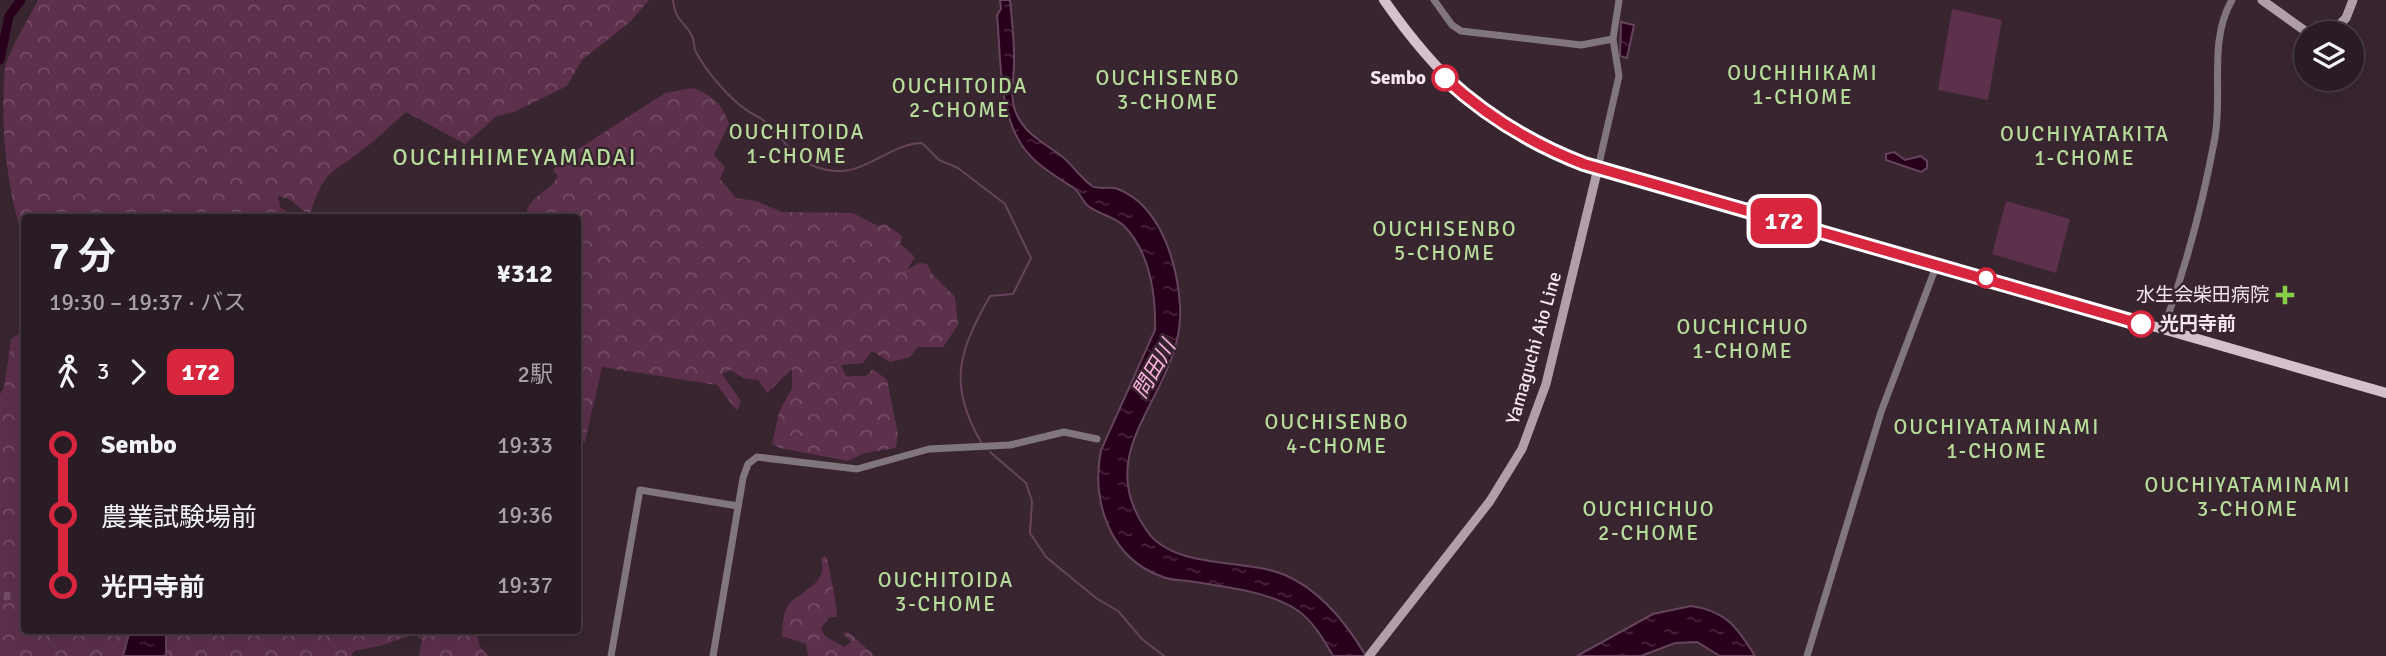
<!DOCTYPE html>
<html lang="ja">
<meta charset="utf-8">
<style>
body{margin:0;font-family:Signika,"Noto Sans JP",sans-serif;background:#362931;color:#f1f3f6;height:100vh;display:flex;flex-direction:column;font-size:26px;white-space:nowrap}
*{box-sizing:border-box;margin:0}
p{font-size:23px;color:#a5a1a6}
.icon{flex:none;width:38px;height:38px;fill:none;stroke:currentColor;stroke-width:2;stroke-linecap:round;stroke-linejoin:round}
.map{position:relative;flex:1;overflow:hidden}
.drawer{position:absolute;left:21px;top:214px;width:560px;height:420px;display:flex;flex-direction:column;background:#2a1c24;border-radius:7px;box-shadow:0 7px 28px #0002,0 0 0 2px #463a41}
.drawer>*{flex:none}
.badge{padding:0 14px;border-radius:10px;font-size:24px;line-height:46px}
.controls{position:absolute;left:2294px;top:21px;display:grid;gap:14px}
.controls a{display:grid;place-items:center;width:70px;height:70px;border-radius:50%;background:#2a1c24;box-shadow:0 7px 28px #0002,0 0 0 2px #463a41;font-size:35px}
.map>.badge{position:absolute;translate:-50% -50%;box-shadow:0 0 0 4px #fff}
.legs{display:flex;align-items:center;gap:10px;height:77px;padding:0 28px;font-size:23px}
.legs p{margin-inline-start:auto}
.overview{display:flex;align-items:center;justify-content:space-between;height:119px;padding:0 28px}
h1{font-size:38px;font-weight:700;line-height:52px}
ul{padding:0 28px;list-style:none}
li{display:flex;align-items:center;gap:24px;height:70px;font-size:26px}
li i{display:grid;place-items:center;width:10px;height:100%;margin:0 9px;background:currentColor}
li i::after{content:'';width:18px;height:18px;margin:-9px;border:5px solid;border-radius:50%;background:#2a1c24}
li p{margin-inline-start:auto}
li:first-child i{background:linear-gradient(#0000 50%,currentColor 0)}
li:last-child i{background:linear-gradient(currentColor 50%,#0000 0)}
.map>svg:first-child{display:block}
.forest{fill:url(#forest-crowns)}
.cemetery{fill:url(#cemetery-stones)}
.green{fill:#5d304c}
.water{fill:url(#water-ripples);stroke:#65455b;stroke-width:2}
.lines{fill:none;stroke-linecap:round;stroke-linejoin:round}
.stream{stroke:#65455b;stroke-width:2}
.river{stroke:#28001c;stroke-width:9}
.tertiary{stroke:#80767c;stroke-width:7}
.secondary{stroke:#b09fa9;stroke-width:9}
.primary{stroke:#d5c0cc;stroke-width:10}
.line-1-casing{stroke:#fff;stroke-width:16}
.line-1{stroke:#d7263d;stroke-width:10}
.stop-1-dot{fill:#fff;stroke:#d7263d;stroke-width:3.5}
.poi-dot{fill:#88cf49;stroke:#382530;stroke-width:2.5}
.labels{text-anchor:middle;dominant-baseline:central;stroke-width:5;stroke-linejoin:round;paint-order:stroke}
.stop-label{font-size:19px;font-weight:bold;fill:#f3e6ed;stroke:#382530;text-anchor:end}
.poi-label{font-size:19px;fill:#f3e6ed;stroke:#382530;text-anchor:end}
.street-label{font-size:19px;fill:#f3e6ed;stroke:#382530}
.neighbourhood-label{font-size:21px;letter-spacing:2px;fill:#b5dd99;stroke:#382530}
.water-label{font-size:21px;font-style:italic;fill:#feb4e0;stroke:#382530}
.quarter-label{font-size:23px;letter-spacing:2px;fill:#b5dd99;stroke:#382530}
</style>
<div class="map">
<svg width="2386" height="656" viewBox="0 0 2386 656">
<defs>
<pattern id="forest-crowns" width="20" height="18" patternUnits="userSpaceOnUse" patternTransform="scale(1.75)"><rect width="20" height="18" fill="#5d304c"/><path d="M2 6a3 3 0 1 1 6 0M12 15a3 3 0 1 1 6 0" fill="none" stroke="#754e66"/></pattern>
<pattern id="cemetery-stones" width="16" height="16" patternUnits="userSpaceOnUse" patternTransform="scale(1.75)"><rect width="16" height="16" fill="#5d304c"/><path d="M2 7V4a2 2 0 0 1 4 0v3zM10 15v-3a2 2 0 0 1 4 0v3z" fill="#754e66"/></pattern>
<pattern id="water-ripples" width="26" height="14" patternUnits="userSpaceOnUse" patternTransform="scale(1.75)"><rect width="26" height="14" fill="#28001c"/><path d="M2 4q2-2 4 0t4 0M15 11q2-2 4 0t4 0" fill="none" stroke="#48253d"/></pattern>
</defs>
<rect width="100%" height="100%" fill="#382530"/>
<path class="forest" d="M 38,0 L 649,0 L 630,22 L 582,60 L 567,86 L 514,112 L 497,116 L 465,144 L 406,112 C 392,124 379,137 365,148 C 333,174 325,167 311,212 L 305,212 L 289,199 L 278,196 L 280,207 L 295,217 L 24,217 L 24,240 C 6,190 0,121 5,67 C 12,44 27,22 38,0 Z
M 693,88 C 713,96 722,103 729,124 L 714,155 L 725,167 L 720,179 L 736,198 L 756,201 L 782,212 L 853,213 L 878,226 L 885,224 L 902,236 L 900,244 L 915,257 L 907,270 L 919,263 L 927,264 L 932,274 L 955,297 L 958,325 L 943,347 L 918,347 L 910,357 L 890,362 L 872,351 L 863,363 L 841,365 L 846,376 L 866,376 L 873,369 L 887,380 L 898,434 L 896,448 L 865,453 L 848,461 L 780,448 L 772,444 L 779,412 L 792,388 L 792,369 L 767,393 L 758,380 L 743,378 L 731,370 L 722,374 L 741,401 L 737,411 L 717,385 L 602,367 L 585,442 L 578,441 L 578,217 L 525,217 C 530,193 549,194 558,176 L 553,170 L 560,161 L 665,93 Z
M 24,330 L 24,630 L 482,630 L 477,632 L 479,645 L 488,656 L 419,656 L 422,640 L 414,634 L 384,645 L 354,651 L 351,656 L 0,656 L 0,394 L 4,388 L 11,339 Z
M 825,556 L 828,561 C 830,578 837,601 837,617 L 830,617 L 821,628 L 825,636 L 844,647 L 851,642 L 843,633 L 848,632 L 875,656 L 808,656 L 806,644 L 782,636 C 783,626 782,611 790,603 C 802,591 829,582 821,559 Z"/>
<path class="cemetery" d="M 24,585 L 24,595 L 0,603 L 0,592 Z"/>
<path class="green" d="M 1952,9 L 2002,20 L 1988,100 L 1938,90 Z
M 2006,201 L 2070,219 L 2056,273 L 1992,254 Z"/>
<path class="water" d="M 1000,0 L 1010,0 C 1012,19 1014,39 1014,58 C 1015,77 1008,97 1017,115 C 1025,133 1043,143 1059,154 C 1071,163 1080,177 1092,186 C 1098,190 1111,186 1118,189 C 1161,206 1177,263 1180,305 C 1186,393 1086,445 1147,531 C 1174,570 1245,558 1285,575 C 1320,590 1347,624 1366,656 L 1333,656 C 1324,640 1313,621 1297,610 C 1270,592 1227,587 1195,582 C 1185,580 1172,581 1163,577 C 1110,559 1091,502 1101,450 L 1155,330 C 1156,295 1150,252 1124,226 C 1114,216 1097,214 1087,205 C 1082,200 1080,193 1074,188 C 1054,175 1035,165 1021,144 C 998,108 1001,56 997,15 L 1001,9 Z
M 1621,22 L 1634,25 L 1627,58 L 1620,56 Z
M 1894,152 L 1905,160 L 1921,156 L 1927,161 L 1927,168 L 1921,172 L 1886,160 L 1886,154 Z
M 1691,606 C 1725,610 1738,628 1755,656 L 1720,656 L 1697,642 L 1675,643 L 1641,656 L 1577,656 L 1653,614 Z
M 130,630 L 166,630 L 166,656 L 123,656 Z"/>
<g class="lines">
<path class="stream" d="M 673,0 C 676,24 684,19 692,36 C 695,42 693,47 696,52 C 706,71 727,96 745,109 C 750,113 758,116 763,120 C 788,142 797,169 836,171 C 867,173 892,143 922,143 L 939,160 L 958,168 L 1005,204 L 1031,258 L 1013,294 L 990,296 C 959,351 947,384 981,442
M 990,452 L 1026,483 L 1032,501 L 1030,533 L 1046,557 L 1096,598 L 1118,611 L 1142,639 L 1164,656"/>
<path class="river" d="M 0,60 L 9,16 L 21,0"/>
<path class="tertiary" d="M 1434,0 L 1452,25 L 1461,31 L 1581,45 L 1613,39
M 1598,168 L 1619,76 L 1613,39 L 1619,0
M 2163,330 C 2186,267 2203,203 2215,137 C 2223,92 2208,41 2232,0
M 611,656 L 640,490 L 738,506
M 713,656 L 743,478 L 748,464 L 757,457 L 857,469 L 929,449 L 1010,445 L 1064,432 L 1097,439
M 1807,656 L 1881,412 L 1937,264"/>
<path class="secondary" d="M 2262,0 L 2308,33
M 2331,33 L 2346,18 L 2353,0
M 1369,656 L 1490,501 L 1522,449 L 1546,384 L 1598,168"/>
<path class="primary" d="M 1384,0 C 1436,75 1487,124 1573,160 L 2386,393"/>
</g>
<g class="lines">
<defs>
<path id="line-1" d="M 1445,78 C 1486,116 1532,144 1584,164 L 2141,324"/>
</defs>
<use href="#line-1" class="line-1-casing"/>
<use href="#line-1" class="line-1"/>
</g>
<g class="stop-1-dot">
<circle cx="1445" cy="78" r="12"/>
<circle cx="1986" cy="278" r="9"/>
<circle cx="2141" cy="324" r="12"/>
</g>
<path class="poi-dot" d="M2281.5 284.5h7v7h7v7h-7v7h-7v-7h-7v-7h7z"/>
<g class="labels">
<g class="stop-label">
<text x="1426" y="78">Sembo</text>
<text x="2160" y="324" text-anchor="start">光円寺前</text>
</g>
<g class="poi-label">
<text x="2269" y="295">水生会柴田病院</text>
</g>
<g class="street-label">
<text transform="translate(1534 348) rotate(-74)">Yamaguchi Aio Line</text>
</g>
<g class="neighbourhood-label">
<text x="1803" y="73">OUCHIHIKAMI<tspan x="1803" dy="24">1-CHOME</tspan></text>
<text x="1168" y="78">OUCHISENBO<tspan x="1168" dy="24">3-CHOME</tspan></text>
<text x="960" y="86">OUCHITOIDA<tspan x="960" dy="24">2-CHOME</tspan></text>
<text x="797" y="132">OUCHITOIDA<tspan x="797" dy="24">1-CHOME</tspan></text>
<text x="2085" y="134">OUCHIYATAKITA<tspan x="2085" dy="24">1-CHOME</tspan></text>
<text x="1445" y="229">OUCHISENBO<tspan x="1445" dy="24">5-CHOME</tspan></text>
<text x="1743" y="327">OUCHICHUO<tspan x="1743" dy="24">1-CHOME</tspan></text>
<text x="1337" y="422">OUCHISENBO<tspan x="1337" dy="24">4-CHOME</tspan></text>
<text x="1997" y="427">OUCHIYATAMINAMI<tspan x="1997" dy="24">1-CHOME</tspan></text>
<text x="2248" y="485">OUCHIYATAMINAMI<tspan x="2248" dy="24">3-CHOME</tspan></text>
<text x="1649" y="509">OUCHICHUO<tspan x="1649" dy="24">2-CHOME</tspan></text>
<text x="946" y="580">OUCHITOIDA<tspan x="946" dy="24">3-CHOME</tspan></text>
</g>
<g class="water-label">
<text transform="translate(1154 369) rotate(-60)">問田川</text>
</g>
<g class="quarter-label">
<text x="515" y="157">OUCHIHIMEYAMADAI</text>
</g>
</g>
</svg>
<div class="controls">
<a><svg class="icon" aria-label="layers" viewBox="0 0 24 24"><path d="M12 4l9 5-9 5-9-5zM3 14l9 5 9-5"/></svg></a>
</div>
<b class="badge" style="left:1784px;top:221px;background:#d7263d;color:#fff">172</b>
<section class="drawer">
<div class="overview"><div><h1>7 分</h1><p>19:30 – 19:37 · バス</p></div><b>¥312</b></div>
<div class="legs"><svg class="icon" aria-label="walk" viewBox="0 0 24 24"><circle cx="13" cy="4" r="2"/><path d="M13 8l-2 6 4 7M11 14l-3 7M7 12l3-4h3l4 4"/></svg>3<svg class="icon" aria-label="forward" viewBox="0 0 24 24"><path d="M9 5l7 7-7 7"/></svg><b class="badge" style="background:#d7263d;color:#fff">172</b><p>2駅</p></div>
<ul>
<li><i style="color:#d7263d"></i><b>Sembo</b><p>19:33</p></li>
<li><i style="color:#d7263d"></i><span>農業試験場前</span><p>19:36</p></li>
<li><i style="color:#d7263d"></i><b>光円寺前</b><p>19:37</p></li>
</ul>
</section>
</div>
